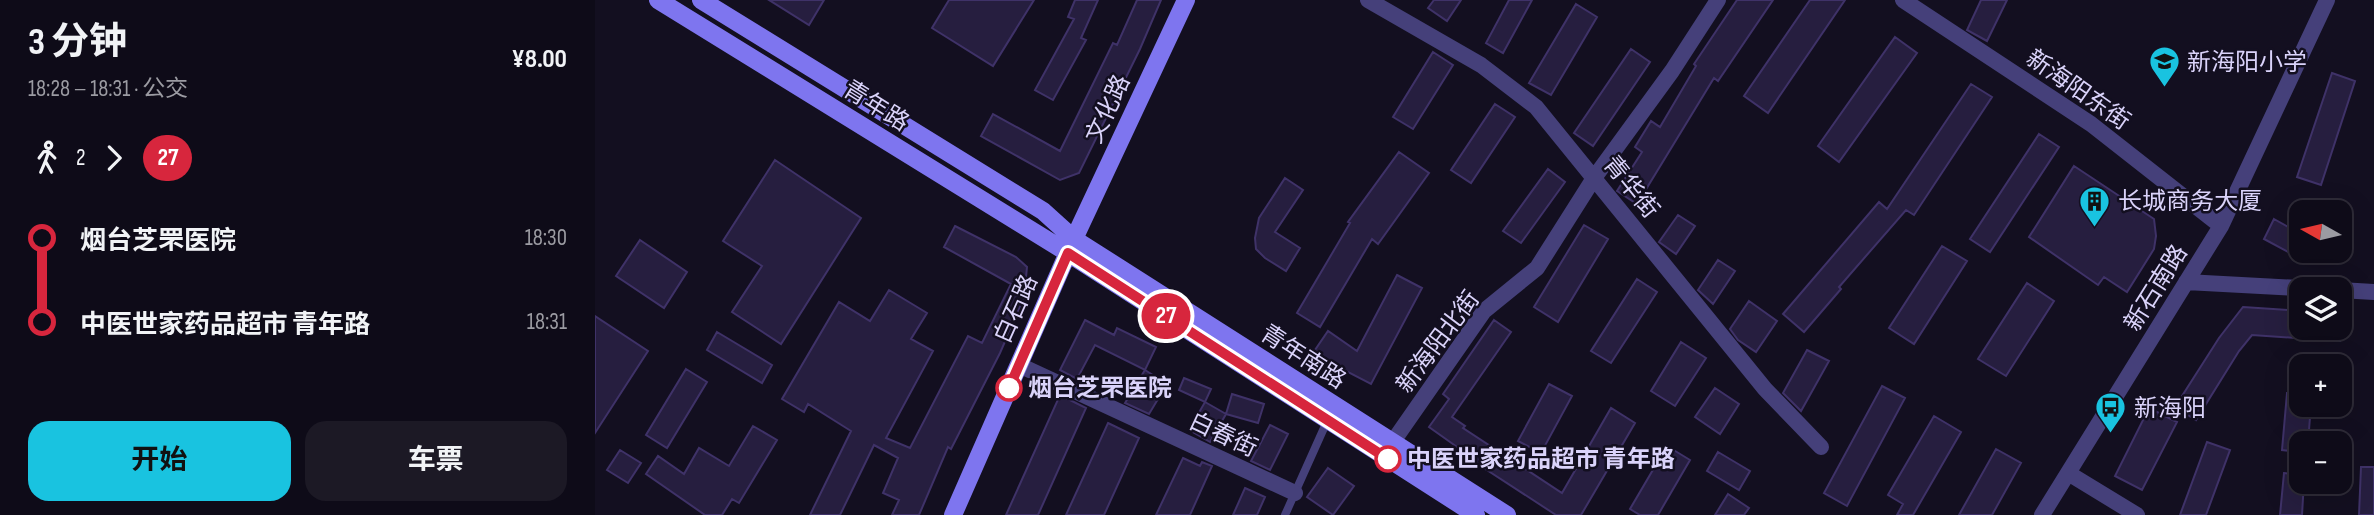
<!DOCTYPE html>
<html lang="zh">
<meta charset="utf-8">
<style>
body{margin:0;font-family:"Sofia Sans Condensed","Noto Sans SC",sans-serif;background:#1c1925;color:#f1f3f6;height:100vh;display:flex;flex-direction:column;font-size:26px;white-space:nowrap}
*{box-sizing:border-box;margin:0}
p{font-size:23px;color:#9b9ba2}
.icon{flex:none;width:38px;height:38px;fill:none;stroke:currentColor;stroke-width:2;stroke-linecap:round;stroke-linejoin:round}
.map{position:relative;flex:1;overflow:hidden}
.drawer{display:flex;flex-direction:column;background:#0e0b18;width:595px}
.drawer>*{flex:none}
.badge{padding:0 14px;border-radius:23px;font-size:24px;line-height:46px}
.needle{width:46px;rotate:278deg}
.buttons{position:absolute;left:1694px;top:200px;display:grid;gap:14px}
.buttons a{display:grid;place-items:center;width:63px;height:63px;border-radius:14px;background:#0e0b18;box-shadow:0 7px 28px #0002,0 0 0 2px #2e2b37;font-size:35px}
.map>.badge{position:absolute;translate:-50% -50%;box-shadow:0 0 0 4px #fff}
.legs{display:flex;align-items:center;gap:10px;height:77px;padding:0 28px;font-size:23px}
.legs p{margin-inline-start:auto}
.summary{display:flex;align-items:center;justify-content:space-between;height:119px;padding:0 28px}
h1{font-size:38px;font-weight:700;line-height:52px}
.action{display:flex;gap:14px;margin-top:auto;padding:14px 28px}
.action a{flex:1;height:80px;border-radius:21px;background:#19c3e0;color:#111;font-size:28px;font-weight:700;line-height:80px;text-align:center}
.action a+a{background:#1c1925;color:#f1f3f6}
ul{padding:0 28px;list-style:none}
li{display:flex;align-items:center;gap:24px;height:84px;font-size:26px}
li i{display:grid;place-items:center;width:10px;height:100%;margin:0 9px;background:currentColor}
li i::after{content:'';width:18px;height:18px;margin:-9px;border:5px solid;border-radius:50%;background:#0e0b18}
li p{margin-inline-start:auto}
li:first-child i{background:linear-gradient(#0000 50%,currentColor 0)}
li:last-child i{background:linear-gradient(currentColor 50%,#0000 0)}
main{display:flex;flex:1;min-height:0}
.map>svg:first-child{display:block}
.building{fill:#261e3f;stroke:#3f3268;stroke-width:2}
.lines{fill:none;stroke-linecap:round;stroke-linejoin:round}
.lane{stroke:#45407a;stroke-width:8}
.street{stroke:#45407a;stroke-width:16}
.secondary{stroke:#7e75ef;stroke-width:18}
.line-1-casing{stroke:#fff;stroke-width:16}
.line-1{stroke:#d7263d;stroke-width:10}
.stop-1-dot{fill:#fff;stroke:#d7263d;stroke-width:3.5}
.labels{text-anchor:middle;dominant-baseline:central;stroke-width:5;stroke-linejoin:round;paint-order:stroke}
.poi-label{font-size:24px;fill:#dad3fa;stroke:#130f20;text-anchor:start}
.street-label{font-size:24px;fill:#dad3fa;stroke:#130f20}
.stop-label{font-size:24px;font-weight:bold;fill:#dad3fa;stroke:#130f20;text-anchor:start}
</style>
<main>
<section class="drawer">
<div class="summary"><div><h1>3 分钟</h1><p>18:28 – 18:31 · 公交</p></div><b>¥8.00</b></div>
<div class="legs"><svg class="icon" aria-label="walk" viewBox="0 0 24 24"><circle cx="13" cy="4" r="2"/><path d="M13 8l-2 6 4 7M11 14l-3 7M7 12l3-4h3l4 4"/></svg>2<svg class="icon" aria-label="forward" viewBox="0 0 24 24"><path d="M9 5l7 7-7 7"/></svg><b class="badge" style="background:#d7263d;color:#fff">27</b></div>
<ul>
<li><i style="color:#d7263d"></i><b>烟台芝罘医院</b><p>18:30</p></li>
<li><i style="color:#d7263d"></i><b>中医世家药品超市 青年路</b><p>18:31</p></li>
</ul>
<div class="action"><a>开始</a><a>车票</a></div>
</section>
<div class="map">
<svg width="1779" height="515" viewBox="0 0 1779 515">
<rect width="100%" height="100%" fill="#130f20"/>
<path class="building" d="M 174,0 L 229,0 L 214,25 Z
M 354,0 L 439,0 L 398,66 L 337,28 Z
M 480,0 L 503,0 L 486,38 L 491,40 L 458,100 L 440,90 L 479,19 L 473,17 Z
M 542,0 L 566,0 L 545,49 L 484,173 L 465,180 L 386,136 L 398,114 L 465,151 L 518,43 L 522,45 Z
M 839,0 L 866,0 L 852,21 L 833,8 Z
M 914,0 L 937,0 L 908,53 L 891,43 Z
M 1142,0 L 1178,0 L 1123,81 L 1119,78 L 1042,204 L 1022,191 L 1047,152 L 1040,147 L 1056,121 L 1065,127 L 1101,66 L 1099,64 Z
M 1215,0 L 1250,0 L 1173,113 L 1149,96 Z
M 1386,0 L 1412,0 L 1392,41 L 1372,30 Z
M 981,4 L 1002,17 L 956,95 L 934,83 Z
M 1300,37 L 1322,53 L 1244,162 L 1223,146 Z
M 1036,49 L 1055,62 L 998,146 L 979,133 Z
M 838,52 L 858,65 L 818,129 L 798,117 Z
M 1737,73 L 1760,81 L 1726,185 L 1702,177 Z
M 1376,84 L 1397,97 L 1319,215 L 1311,210 L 1244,287 L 1246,289 L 1209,332 L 1188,314 L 1284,202 L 1292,209 Z
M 900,104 L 920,117 L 876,183 L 856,170 Z
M 1444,134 L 1464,147 L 1395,252 L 1375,239 Z
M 804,152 L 834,173 L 783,244 L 777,239 L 725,327 L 702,313 L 755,223 L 753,222 Z
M 180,160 L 266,218 L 186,344 L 137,312 L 167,266 L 128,241 Z
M 1479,166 L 1559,219 L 1561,236 L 1559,249 L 1532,292 L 1509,277 L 1503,285 L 1434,237 Z
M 953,169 L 970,182 L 926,243 L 908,231 Z
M 690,178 L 708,190 L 680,232 L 705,248 L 691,271 L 670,258 L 661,249 L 660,238 L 664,218 Z
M 1083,215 L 1100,226 L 1081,254 L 1064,242 Z
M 1679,219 L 1706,234 L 1706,254 L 1697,254 L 1669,239 Z
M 989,225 L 1013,239 L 963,322 L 939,307 Z
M 360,226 L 421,257 L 432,267 L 429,298 L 405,353 L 356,449 L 353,447 L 324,515 L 297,515 L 304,500 L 288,493 L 303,458 L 279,445 L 245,515 L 215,515 L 256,431 L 213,404 L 209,412 L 187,399 L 244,302 L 275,321 L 294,290 L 332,313 L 316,339 L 338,351 L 291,438 L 315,448 L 373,336 L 387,343 L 416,284 L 349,247 Z
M 45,240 L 92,272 L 69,308 L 21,276 Z
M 1347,246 L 1372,261 L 1319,344 L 1294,328 Z
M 1123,260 L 1140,271 L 1118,304 L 1103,290 Z
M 802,275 L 827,288 L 776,384 L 747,369 L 720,350 L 733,331 L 762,351 Z
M 1042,279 L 1062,292 L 1016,363 L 996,351 Z
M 1432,283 L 1459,301 L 1411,376 L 1383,359 Z
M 1154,301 L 1182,321 L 1161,352 L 1143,340 L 1135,329 Z
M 1648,307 L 1706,311 L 1706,327 L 1746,327 L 1745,341 L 1657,335 L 1644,351 L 1601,420 L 1580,407 L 1624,338 Z
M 0,316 L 53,351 L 0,433 Z
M 490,320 L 519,335 L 522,328 L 561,347 L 550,370 L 500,345 L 482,379 L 465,370 Z
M 899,320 L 916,332 L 857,417 L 870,426 L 868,428 L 967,493 L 1016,408 L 1040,423 L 986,515 L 961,515 L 878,461 L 879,459 L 834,427 L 854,399 L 848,394 Z
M 122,332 L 177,365 L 167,383 L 112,350 Z
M 1086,342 L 1111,358 L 1080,406 L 1056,391 Z
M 1212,350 L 1234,361 L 1206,411 L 1188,393 Z
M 91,369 L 112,382 L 72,448 L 51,435 Z
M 550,370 L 572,384 L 554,414 L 530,403 Z
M 589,378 L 616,389 L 610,402 L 584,390 Z
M 954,384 L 977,396 L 946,453 L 923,441 Z
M 1287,386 L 1310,398 L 1252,506 L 1229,493 Z
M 1120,388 L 1144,404 L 1125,434 L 1100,417 Z
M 1692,393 L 1706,394 L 1706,404 L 1716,404 L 1713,443 L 1706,443 L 1706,452 L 1687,450 Z
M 637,394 L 669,404 L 663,423 L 631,414 Z
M 465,395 L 491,408 L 443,515 L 411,515 Z
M 610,402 L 631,414 L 615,442 L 594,430 Z
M 1554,408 L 1582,422 L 1547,490 L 1520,476 Z
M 1339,416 L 1366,432 L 1318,515 L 1302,515 L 1308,504 L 1293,495 Z
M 513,423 L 544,438 L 509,515 L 471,515 Z
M 675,425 L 693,434 L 675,470 L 656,461 Z
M 158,426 L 182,440 L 144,503 L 137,499 L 127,515 L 110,515 L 51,474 L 63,456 L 89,474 L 104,448 L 134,466 Z
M 1612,442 L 1635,450 L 1611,515 L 1585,515 Z
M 1072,446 L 1095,460 L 1063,515 L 1045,515 L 1035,509 Z
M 1401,449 L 1426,463 L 1397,515 L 1364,515 Z
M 25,450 L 46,463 L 33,483 L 12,470 Z
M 1123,452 L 1155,471 L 1144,490 L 1112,471 Z
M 588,458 L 605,466 L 607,462 L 617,466 L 595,515 L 561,515 Z
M 1766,467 L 1779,467 L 1779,515 L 1764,515 Z
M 733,468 L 759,486 L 738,515 L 712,497 Z
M 1689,473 L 1706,475 L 1706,481 L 1709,481 L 1707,515 L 1685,515 Z
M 650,488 L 670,497 L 662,515 L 638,515 Z
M 1133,494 L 1154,508 L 1149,515 L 1120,515 Z"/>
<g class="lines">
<path class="lane" d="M 690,515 L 733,419"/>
<path class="street" d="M 773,0 L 886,65 L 941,107 L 1170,389 L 1226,447
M 1308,0 L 1496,124 L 1626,226
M 1591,282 L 1722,289
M 1745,290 L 1779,292
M 424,365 L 700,493
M 797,443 L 889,311 L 942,268 L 999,178 L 1077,71 L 1123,0
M 1473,473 L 1542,515
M 1447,515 L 1626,226 L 1732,0"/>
<path class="secondary" d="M 63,0 L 473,253 L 881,515
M 106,0 L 448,211 L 479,239 L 912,515
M 358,515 L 479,239 L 591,0"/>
</g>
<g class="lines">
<defs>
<path id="line-1" d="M 414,388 L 473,253 L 793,459"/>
</defs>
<use href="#line-1" class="line-1-casing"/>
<use href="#line-1" class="line-1"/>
</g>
<defs>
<symbol id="school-pin" viewBox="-11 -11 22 30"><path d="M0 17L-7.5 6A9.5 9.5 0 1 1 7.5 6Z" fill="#19c3e0" stroke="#130f20"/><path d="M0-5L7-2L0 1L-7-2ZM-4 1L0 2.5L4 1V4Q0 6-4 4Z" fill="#111"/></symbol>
<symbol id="building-pin" viewBox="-11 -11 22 30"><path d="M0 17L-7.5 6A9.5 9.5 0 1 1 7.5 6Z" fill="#19c3e0" stroke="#130f20"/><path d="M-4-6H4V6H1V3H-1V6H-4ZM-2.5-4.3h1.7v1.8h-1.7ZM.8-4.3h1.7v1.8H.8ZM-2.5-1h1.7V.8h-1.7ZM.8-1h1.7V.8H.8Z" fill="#111"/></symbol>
<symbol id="bus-pin" viewBox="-11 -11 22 30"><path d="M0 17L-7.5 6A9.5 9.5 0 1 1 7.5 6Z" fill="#19c3e0" stroke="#130f20"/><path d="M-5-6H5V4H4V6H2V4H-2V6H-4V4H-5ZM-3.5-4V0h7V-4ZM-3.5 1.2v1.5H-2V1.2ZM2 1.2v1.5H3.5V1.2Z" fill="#111"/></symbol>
</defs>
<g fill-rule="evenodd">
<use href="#school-pin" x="1552" y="44" width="35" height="47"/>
<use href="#building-pin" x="1482" y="184" width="35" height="47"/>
<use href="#bus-pin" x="1498" y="390" width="35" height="47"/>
</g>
<g class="stop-1-dot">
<circle cx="414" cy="388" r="12"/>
<circle cx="793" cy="459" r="12"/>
</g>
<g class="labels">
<g class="poi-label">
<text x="1592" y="62">新海阳小学</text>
<text x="1523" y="201">长城商务大厦</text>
<text x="1539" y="408">新海阳</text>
</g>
<g class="street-label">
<text transform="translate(1483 90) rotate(35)">新海阳东街</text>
<text transform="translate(281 106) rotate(32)">青年路</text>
<text transform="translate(513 109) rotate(-65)">文化路</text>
<text transform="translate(1036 187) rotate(51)">青华街</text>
<text transform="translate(1561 288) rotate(-58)">新石南路</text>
<text transform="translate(421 309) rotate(-66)">白石路</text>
<text transform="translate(843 342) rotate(-53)">新海阳北街</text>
<text transform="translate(708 357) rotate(33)">青年南路</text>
<text transform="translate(628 435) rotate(25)">白春街</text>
</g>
<g class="stop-label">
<text x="433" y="388">烟台芝罘医院</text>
<text x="812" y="459">中医世家药品超市 青年路</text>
</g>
</g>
</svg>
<div class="buttons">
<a><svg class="needle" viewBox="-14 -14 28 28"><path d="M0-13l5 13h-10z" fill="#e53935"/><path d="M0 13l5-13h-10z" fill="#9b9ba2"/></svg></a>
<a><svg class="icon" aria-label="layers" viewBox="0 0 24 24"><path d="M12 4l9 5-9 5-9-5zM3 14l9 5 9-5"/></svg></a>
<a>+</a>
<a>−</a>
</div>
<b class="badge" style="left:571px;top:316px;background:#d7263d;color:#fff">27</b>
</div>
</main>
